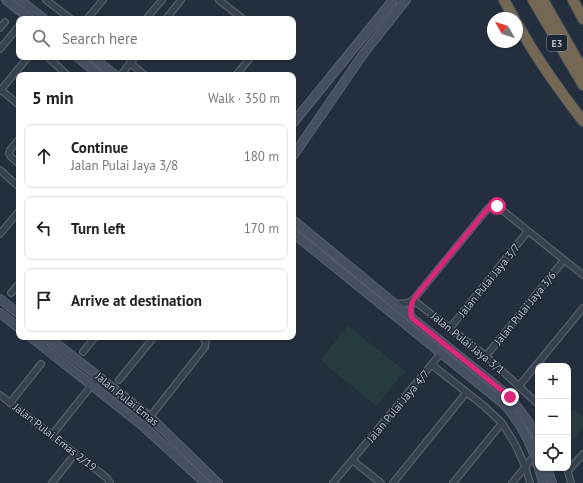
<!DOCTYPE html>
<html lang="en">
<head>
<meta charset="utf-8">
<style>
	body { margin:0; font-family:"PT Sans",sans-serif; background:#f2f2f2; color:#222 }
	.controls { position:absolute; right:12px; bottom:12px; display:grid; overflow:hidden; border-radius:8px; box-shadow:0 1px 3px #0004 }
	.controls button { width:36px; height:36px; display:grid; place-items:center; padding:0; border:0; border-bottom:1px solid #e0e0e0; background:#fff; color:#222; font:20px sans-serif }
	.compass { position:absolute; left:487px; top:12px; width:36px; height:36px; border-radius:50%; background:#fff; box-shadow:0 1px 3px #0004; rotate:309deg }
	.stop { position:absolute; width:12px; height:12px; margin:-9px; border:3px solid #db2777; border-radius:50%; background:#fff }
	.stop.end { background:#db2777; border-color:#fff; box-shadow:0 1px 4px #0008 }
	.list { margin:0; padding:0; list-style:none }
	h2 { display:flex; justify-content:space-between; align-items:center; height:52px; margin:0; padding:0 16px; font-size:17px }
	h2 small { font-size:13px; font-weight:400; color:#767676 }
	.list li { display:grid; grid-template-columns:26px 1fr auto; gap:12px; align-items:center; box-sizing:border-box; height:64px; margin:0 8px 8px; padding:0 8px; border:1px solid #e0e0e0; border-radius:8px }
	.list b { display:block; font-size:15px; white-space:nowrap }
	.list p { margin:0; font-size:13px; white-space:nowrap; color:#767676 }
	.list em { font-size:13px; font-style:normal; color:#767676 }
	.icon { flex:none; width:22px; height:22px; fill:none; stroke:currentColor; stroke-width:2; stroke-linecap:round; stroke-linejoin:round }
	.map { position:relative; flex:none; width:583px; height:483px; overflow:hidden }
	.search { position:absolute; background:#fff; box-shadow:0 1px 3px #0004; left:16px; top:16px; width:280px; height:44px; display:flex; align-items:center; gap:10px; box-sizing:border-box; padding:0 14px; border-radius:8px; color:#767676; font-size:15px }
	.panel { position:absolute; background:#fff; box-shadow:0 1px 3px #0004; left:16px; top:72px; width:280px; height:268px; border-radius:8px }
	.map>svg:first-child { display:block }
	.green { fill:#263c3f }
	.lines { fill:none; stroke-linecap:round; stroke-linejoin:round }
	.street-casing { stroke:#565f6c; stroke-width:8 }
	.secondary-casing { stroke:#565f6c; stroke-width:10 }
	.highway-casing { stroke:#434c59; stroke-width:12 }
	.street { stroke:#38414e; stroke-width:5.5 }
	.secondary { stroke:#465061; stroke-width:8 }
	.highway { stroke:#746855; stroke-width:10 }
	.route { stroke:#db2777; stroke-width:5 }
	.labels { text-anchor:middle; dominant-baseline:central; stroke-width:3; stroke-linejoin:round; paint-order:stroke }
	.shield { fill:#1d2633; stroke:#878f9c; stroke-width:1 }
	.shield-label { font-size:10px; font-weight:bold; fill:#b4bcc9 }
	.street-label { font-size:11px; fill:#b4bcc9; stroke:#1d2633 }
</style>
</head>
<body>
<div class="map">
<svg width="583" height="483" viewBox="0 0 583 483">
	<rect width="100%" height="100%" fill="#242f3e"/>
	<g class="green">
		<path d="M348,326L405,371L376,406L320,360Z"/>
		<path d="M574,409L583,416V427L572,441L568,437V416Z"/>
	</g>
	<g class="lines">
		<defs>
			<g id="street">
				<path d="M46,0L71,19"/>
				<path d="M219,0L243,19"/>
				<path d="M87,19L103,0"/>
				<path d="M146,19L162,0"/>
				<path d="M166,19L181,0"/>
				<path d="M0,28L5,22"/>
				<path d="M0,49L19,26"/>
				<path d="M48,57L67,75"/>
				<path d="M130,63L145,75"/>
				<path d="M121,75L135,57"/>
				<path d="M236,75L251,57"/>
				<path d="M0,89L19,105"/>
				<path d="M0,91L28,57"/>
				<path d="M19,139L10,150L9,153L11,157L19,164"/>
				<path d="M0,170L19,187"/>
				<path d="M0,234L19,211"/>
				<path d="M11,293L19,284"/>
				<path d="M413,300L486,356L538,404"/>
				<path d="M395,304L407,303L413,300"/>
				<path d="M412,318L410,310L413,300L489,207L493,205L497,206L583,275"/>
				<path d="M450,328L528,231"/>
				<path d="M83,352L95,337"/>
				<path d="M486,356L564,260"/>
				<path d="M432,365L484,406L502,423L515,444L525,466L530,483"/>
				<path d="M119,380L154,337"/>
				<path d="M519,386L583,308"/>
				<path d="M0,395L107,478L110,483"/>
				<path d="M10,403L41,364"/>
				<path d="M150,417L205,347L206,342L202,337"/>
				<path d="M52,435L99,376"/>
				<path d="M352,460L381,483"/>
				<path d="M567,468L571,483"/>
				<path d="M568,471L583,454"/>
				<path d="M52,483L75,454"/>
				<path d="M333,483L441,353"/>
				<path d="M393,483L466,393"/>
				<path d="M453,483L502,423"/>
				<path d="M512,483L535,455L538,453"/>
			</g>
			<g id="secondary">
				<path d="M6,0L30,19"/>
				<path d="M20,0L44,19"/>
				<path d="M77,57L99,75"/>
				<path d="M92,57L115,75"/>
				<path d="M293,123L393,0"/>
				<path d="M293,156L364,53L406,0"/>
				<path d="M293,220L412,318L510,397L535,431L538,441"/>
				<path d="M293,233L504,404C520,422 531,442 538,466"/>
				<path d="M0,299L19,314"/>
				<path d="M0,313L19,328"/>
				<path d="M31,337L143,426L205,483"/>
				<path d="M48,337L150,417L218,483"/>
				<path d="M539,468L543,483"/>
				<path d="M547,468L552,483"/>
			</g>
			<g id="highway">
				<path d="M504,0L514,18"/>
				<path d="M533,0L583,85"/>
				<path d="M543,0L583,70"/>
				<path d="M573,0L583,19"/>
				<path d="M517,23C536,58 559,90 583,121"/>
			</g>
		</defs>
		<use href="#street" class="street-casing"/>
		<use href="#secondary" class="secondary-casing"/>
		<use href="#highway" class="highway-casing"/>
		<use href="#street" class="street"/>
		<use href="#secondary" class="secondary"/>
		<use href="#highway" class="highway"/>
	</g>
	<g class="lines">
		<path class="route" d="M497,206L494,205L489,207L416,296C411,303 409,310 412,318L510,397"/>
	</g>
	<g class="labels">
		<rect class="shield" x="547" y="35" width="20" height="16" rx="3"/>
		<g class="shield-label">
			<text x="557" y="43">E3</text>
		</g>
		<g class="street-label">
			<text transform="translate(489 280) rotate(-51)">Jalan Pulai Jaya 3/7</text>
			<text transform="translate(525 308) rotate(-51)">Jalan Pulai Jaya 3/6</text>
			<text transform="translate(468 343) rotate(39)">Jalan Pulai Jaya 3/1</text>
			<text transform="translate(127 399) rotate(39)">Jalan Pulai Emas</text>
			<text transform="translate(398 406) rotate(-50)">Jalan Pulai Jaya 4/7</text>
			<text transform="translate(55 437) rotate(38)">Jalan Pulai Emas 2/19</text>
		</g>
	</g>
</svg>
<div class="controls">
<button>+</button>
<button>−</button>
<button><svg class="icon" aria-label="locate" viewBox="0 0 24 24"><circle cx="12" cy="12" r="6"/><path d="M12 2v4M12 18v4M2 12h4M18 12h4"/></svg></button>
</div>
<svg class="compass" viewBox="-18 -18 36 36"><path d="M0-13l5 13h-10z" fill="#e53935"/><path d="M0 13l5-13h-10z" fill="#767676"/></svg>
<div class="stop" style="left:497px;top:206px"></div>
<div class="stop end" style="left:510px;top:397px"></div>
<div class="search"><svg class="icon" aria-label="search" viewBox="0 0 24 24"><circle cx="10" cy="10" r="6"/><path d="M15 15l6 6"/></svg>Search here</div>
<section class="panel">
<h2>5 min<small>Walk · 350 m</small></h2>
<ul class="list">
<li><svg class="icon" aria-label="ahead" viewBox="0 0 24 24"><path d="M12 20V5M6 11l6-6 6 6"/></svg><div><b>Continue</b><p>Jalan Pulai Jaya 3/8</p></div><em>180 m</em></li>
<li><svg class="icon" aria-label="left" viewBox="0 0 24 24"><path d="M17 20v-9H6M10 6l-5 5 5 5"/></svg><div><b>Turn left</b></div><em>170 m</em></li>
<li><svg class="icon" aria-label="arrive" viewBox="0 0 24 24"><path d="M6 21V4h12l-3 4 3 4H6"/></svg><div><b>Arrive at destination</b></div></li>
</ul>
</section>
</div>
</body>
</html>
